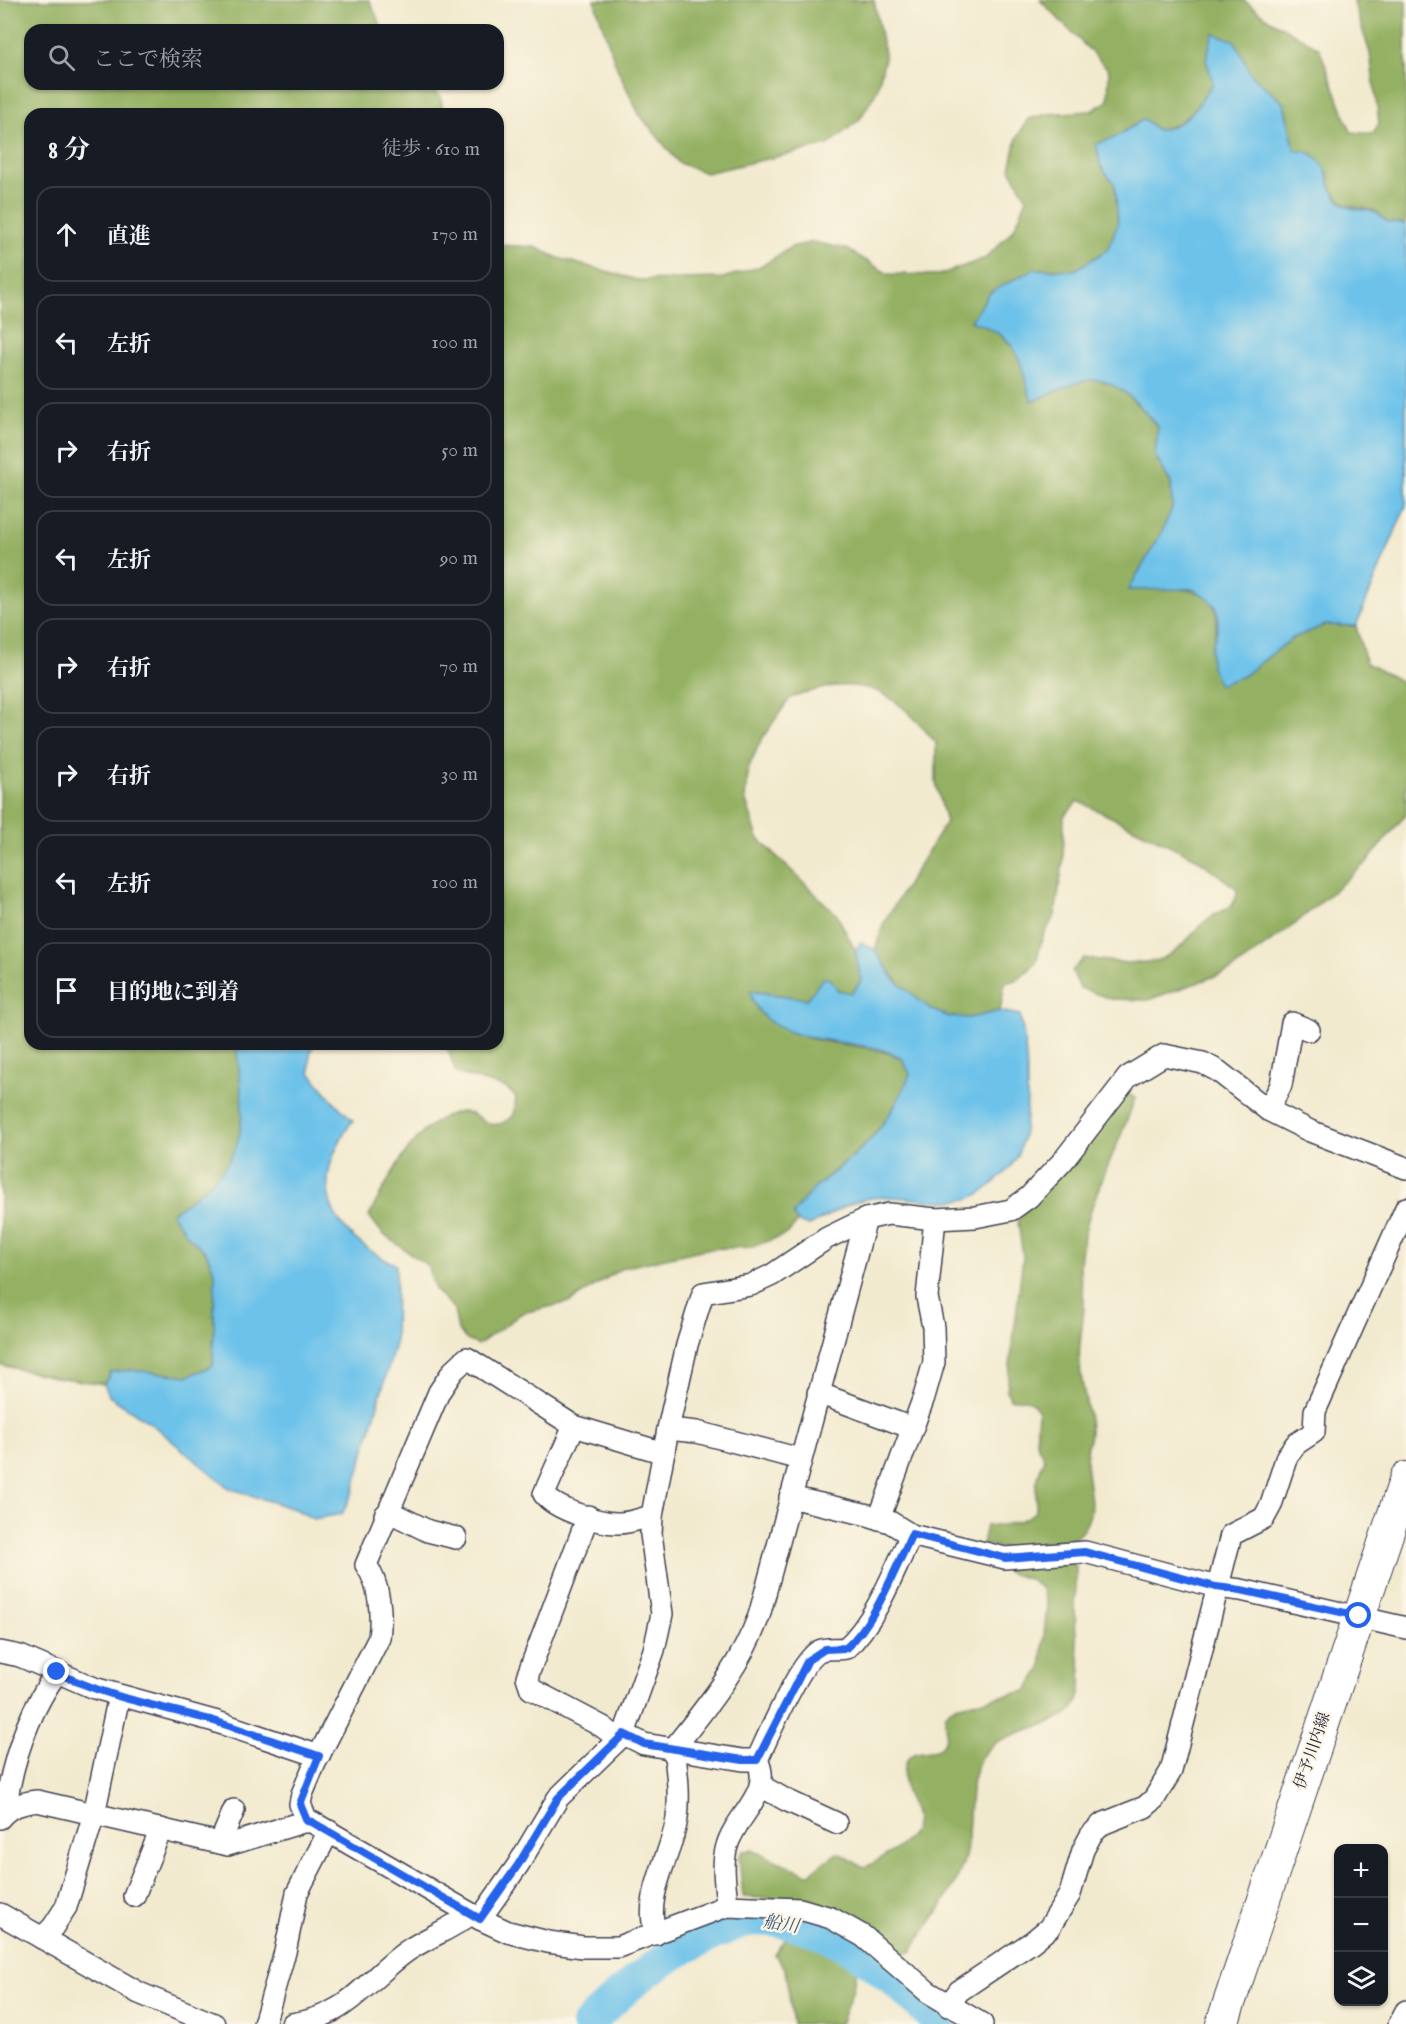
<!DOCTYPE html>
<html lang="ja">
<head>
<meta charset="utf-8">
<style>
	body { margin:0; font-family:"IM FELL English","Noto Serif JP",serif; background:#242831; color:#f1f3f6 }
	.controls { position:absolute; right:18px; bottom:18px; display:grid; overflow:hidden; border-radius:12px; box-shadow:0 2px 4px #0004 }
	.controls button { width:54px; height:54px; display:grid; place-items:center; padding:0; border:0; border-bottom:2px solid #363941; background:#171b24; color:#f1f3f6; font:30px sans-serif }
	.stop { position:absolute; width:18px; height:18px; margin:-14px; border:4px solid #2563eb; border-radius:50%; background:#fff }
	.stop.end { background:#2563eb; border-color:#fff; box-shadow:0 2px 6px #0008 }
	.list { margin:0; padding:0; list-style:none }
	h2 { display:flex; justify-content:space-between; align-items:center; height:78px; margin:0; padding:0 24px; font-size:26px }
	h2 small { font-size:20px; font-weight:400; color:#9ea1a6 }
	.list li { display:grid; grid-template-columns:39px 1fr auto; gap:18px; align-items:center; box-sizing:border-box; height:96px; margin:0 12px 12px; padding:0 12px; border:2px solid #363941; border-radius:18px }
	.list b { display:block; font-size:22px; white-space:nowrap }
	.list em { font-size:20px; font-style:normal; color:#9ea1a6 }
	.icon { flex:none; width:33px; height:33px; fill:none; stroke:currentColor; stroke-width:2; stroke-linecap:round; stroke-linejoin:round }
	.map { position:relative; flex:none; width:1406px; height:2024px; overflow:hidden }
	.search { position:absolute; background:#171b24; box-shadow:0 2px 4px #0004; left:24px; top:24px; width:480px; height:66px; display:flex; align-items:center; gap:15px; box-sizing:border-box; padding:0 21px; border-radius:18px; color:#9ea1a6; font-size:22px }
	.panel { position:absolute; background:#171b24; box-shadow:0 2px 4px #0004; left:24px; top:108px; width:480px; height:942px; border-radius:18px }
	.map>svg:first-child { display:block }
	.forest { fill:#94b164; stroke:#5b6a50; stroke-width:1.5 }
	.water { fill:#6dc2ea; stroke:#487292; stroke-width:1.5 }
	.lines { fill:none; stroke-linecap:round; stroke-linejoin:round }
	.river { stroke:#6dc2ea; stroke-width:33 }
	.minor-casing { stroke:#414051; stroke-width:24 }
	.primary-casing { stroke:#414051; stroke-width:34 }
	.minor { stroke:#fff; stroke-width:21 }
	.primary { stroke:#fff; stroke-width:32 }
	.route { stroke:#2563eb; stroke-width:8 }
	.labels { text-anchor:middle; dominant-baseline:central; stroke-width:4.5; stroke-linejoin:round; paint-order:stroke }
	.street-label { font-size:16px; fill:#22223b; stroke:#fcf5e5 }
	.water-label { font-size:18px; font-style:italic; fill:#3c5a78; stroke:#fcf5e5 }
</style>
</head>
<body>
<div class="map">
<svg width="1406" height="2024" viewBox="0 0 1406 2024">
	<rect width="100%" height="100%" fill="#fcf5e5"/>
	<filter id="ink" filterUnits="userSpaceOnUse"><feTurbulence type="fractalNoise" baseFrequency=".0167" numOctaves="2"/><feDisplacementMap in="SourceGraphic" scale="12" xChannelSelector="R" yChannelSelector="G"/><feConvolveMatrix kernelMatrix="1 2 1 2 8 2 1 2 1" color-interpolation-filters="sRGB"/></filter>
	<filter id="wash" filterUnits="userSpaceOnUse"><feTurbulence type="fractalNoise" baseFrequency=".008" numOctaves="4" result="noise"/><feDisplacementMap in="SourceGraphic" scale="24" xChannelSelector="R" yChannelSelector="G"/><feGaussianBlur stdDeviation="1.35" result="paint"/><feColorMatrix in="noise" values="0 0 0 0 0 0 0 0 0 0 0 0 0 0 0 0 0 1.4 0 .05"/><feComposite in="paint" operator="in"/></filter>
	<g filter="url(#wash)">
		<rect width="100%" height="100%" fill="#f2eacf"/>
		<g class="forest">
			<path d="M0,0H369L383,30H30V84H429C439,92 444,100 442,114H30V1044H236C243,1084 249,1129 228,1166C217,1186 190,1200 172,1213L189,1237L206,1252L215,1273L213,1366L188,1376L131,1370L111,1372L104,1384L54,1377L0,1365Z"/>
			<path d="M594,0H874L885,58L877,90L860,119L828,145L706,173L679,163L639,114L617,68Z"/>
			<path d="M1040,0H1243L1270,20L1319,48L1351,132L1373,134L1379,123L1370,53L1353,0H1406V224L1387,222L1376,211L1346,205L1330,189L1328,172L1295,150L1284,104L1251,74L1235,41L1206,59L1213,82C1198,106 1186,126 1157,130L1144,119L1114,138L1096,144L1101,167L1115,185L1118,224L1107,250L1075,270L1034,269L989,293L971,321L994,329L1018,352L1032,401C1048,395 1075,381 1090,380C1119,378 1141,408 1158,427L1155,456L1171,483L1172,508L1161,534L1129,590C1177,589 1236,577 1211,649L1243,676L1293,638L1325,625L1356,626L1366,663L1406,684V814L1368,861L1295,924L1230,971L1148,1000L1111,999L1080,988L1072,971L1084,958C1107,961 1135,966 1158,960C1178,954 1193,932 1208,919C1221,909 1237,911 1237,889L1196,858L1078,801L1064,816L1063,862L1055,915L1042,938L1036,963L1019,979L1005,983L1000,1011C990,1013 979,1017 968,1018C925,1020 896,982 875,950L884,922L946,822L936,783V743C908,710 884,681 836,686C821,687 805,694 790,698L761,740L749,767L745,798L758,838L837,915L855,950L861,981L852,993L838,990L830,980L807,999L751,991C756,1000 760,1013 768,1019C801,1047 862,1041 902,1058L910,1074C898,1105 881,1131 856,1153C833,1173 809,1188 794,1215L798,1222L787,1234L752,1247L705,1249L622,1268L570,1302L522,1313L478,1345L467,1340L458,1331L454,1309L435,1290L428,1266L383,1234L369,1216C386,1183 418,1117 460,1112C483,1110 487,1139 514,1115L516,1097L506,1088L456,1073L446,1044H498V245L535,247L558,258L637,280L723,278L762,266L791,247L813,242L847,249L888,274L939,275L986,258L1014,229L1027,199L1010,169L1017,138L1028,119L1048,114L1091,111L1108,101L1109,70Z"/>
			<path d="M1127,1093L1135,1098C1117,1153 1082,1208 1080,1267C1079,1279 1084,1291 1084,1303C1084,1325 1077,1345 1080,1367C1082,1388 1089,1409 1090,1430C1090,1441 1086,1451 1086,1462C1088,1496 1103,1520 1067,1544L1007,1549L982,1544L986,1525C1002,1527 1024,1522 1036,1511V1482L1044,1458L1036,1443L1038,1411L1033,1403L1025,1399H1010L1007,1391L1023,1257L1017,1215Z"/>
			<path d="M1073,1562L1076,1566C1076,1589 1074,1612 1076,1635C1078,1656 1085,1677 1079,1698C1070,1731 999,1725 981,1758C965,1786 972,1826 965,1857C956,1891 929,1923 911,1952H897L802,1900L743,1897L739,1857L743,1851L752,1850L808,1874L837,1853C850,1856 854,1865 866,1867C884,1856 922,1840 915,1813C913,1806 908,1799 906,1792C904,1782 902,1774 905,1765C912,1742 936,1761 945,1741C948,1733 943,1723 946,1714L955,1706L1026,1691L1041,1669L1047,1604L1042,1589L1029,1579L1006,1572L1004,1568Z"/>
			<path d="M795,1937C818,1942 836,1954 856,1968L853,1989L840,2024H793L785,1968L775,1955L786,1938Z"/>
		</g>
		<g class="water">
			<path d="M1213,33L1235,41L1251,74L1284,104L1295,150C1300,151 1309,152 1313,155C1332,167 1325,193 1345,205C1362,215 1369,203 1387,222L1406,224V505L1356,626L1325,625L1293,638L1243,676L1219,685L1211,667V649L1218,628V610L1208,598L1193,589L1128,590L1161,534L1172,508L1171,483L1155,456L1158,427C1141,408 1119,378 1090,380C1075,381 1048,395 1032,401C1016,355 1023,339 971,321L989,293L1034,269L1075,270L1107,250L1118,224L1115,185L1101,167L1096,144L1114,138L1144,119L1157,130C1186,127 1198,106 1213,83L1206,59Z"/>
			<path d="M861,942L875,950L894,979L932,1010L950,1017L969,1018L1000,1011L1020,1015C1028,1052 1033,1126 1015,1160C1009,1171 999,1178 990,1186C982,1193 972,1199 962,1200C929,1205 898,1192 866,1199C844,1203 829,1217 808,1226L798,1222L793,1215C809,1188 833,1174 856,1154C881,1131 898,1105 910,1074L902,1058C895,1055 887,1051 880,1049C839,1038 761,1045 750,991L807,999L823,978L830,979L838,990L852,993L861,981L855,950Z"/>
			<path d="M236,1044H314L310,1054V1073L336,1104L353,1120C306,1185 327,1232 396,1265L395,1344L353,1492L342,1514L313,1519L297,1510L229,1488L149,1422L109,1396L104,1384L111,1372L131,1370L188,1376L213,1366L215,1273L206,1252L189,1237L171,1213C251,1160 247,1133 236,1044Z"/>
		</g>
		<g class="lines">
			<path class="river" d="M588,2024C629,1984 660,1957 713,1934C725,1929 739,1921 752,1920C826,1916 893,1974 939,2024"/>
		</g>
	</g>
	<g filter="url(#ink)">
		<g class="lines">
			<defs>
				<g id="minor">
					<path d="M1268,1110L1281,1085L1292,1023L1309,1030"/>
					<path d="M818,1393L912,1428"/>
					<path d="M574,1426L544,1494C554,1509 601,1524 619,1523C630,1523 642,1518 652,1516"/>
					<path d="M668,1429L697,1432L800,1459"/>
					<path d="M790,1497L868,1515L890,1522L911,1535L1005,1558L1085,1552L1217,1587L1241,1590L1406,1628"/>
					<path d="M385,1515L398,1516L428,1531L456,1538"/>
					<path d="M588,1516L527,1677L531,1689L603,1727L618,1739"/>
					<path d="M879,1519L924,1397L934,1362L933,1327L927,1297L935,1219"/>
					<path d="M0,1652L20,1656L94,1688L214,1721L319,1756"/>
					<path d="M624,1734L644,1744L743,1760H757"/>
					<path d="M761,1786L786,1800L836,1823"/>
					<path d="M5,1811C12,1761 28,1713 57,1672"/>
					<path d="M0,1818C9,1806 23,1803 37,1801L228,1845L303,1822H312L480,1919L508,1932L548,1942L583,1947H618L727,1906L800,1909L831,1918L863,1936L928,1992L982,2024"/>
					<path d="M307,1821L300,1804L302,1794L315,1763L379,1638C382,1615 380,1584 366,1565L439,1392L453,1371L467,1358L574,1426L664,1453"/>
					<path d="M220,1843L234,1810"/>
					<path d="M134,1896L161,1829"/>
					<path d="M727,1906C726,1888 721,1865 727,1846C735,1816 774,1792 757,1760C768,1737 800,1661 819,1651C827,1647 837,1650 846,1648C875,1623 895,1569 911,1535"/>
					<path d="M0,1914L139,1993L214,2024"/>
					<path d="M480,1919L518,1865L558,1798L624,1734L654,1650L662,1614L651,1534L652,1516L668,1429L687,1345L703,1293L751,1285L772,1275L827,1238L866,1219L889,1214L935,1219L975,1217L1011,1210L1029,1197L1063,1161L1128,1077L1164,1055L1203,1063L1218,1071L1268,1110L1310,1131L1406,1168"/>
					<path d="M656,1934C642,1897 672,1855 677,1818C680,1795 677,1771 674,1748C707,1706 740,1667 759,1616L866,1219"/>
					<path d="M42,1938L53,1927L66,1907L94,1814L119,1696"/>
					<path d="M948,2006L959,1991L1032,1942L1049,1928L1070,1894L1083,1850L1091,1835L1102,1824L1145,1807L1154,1799L1171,1771L1231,1535L1264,1518L1271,1505L1287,1456L1296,1444L1314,1432L1315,1411L1406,1208"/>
					<path d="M264,2024L285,1952L297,1893L329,1831"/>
					<path d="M292,2024C349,2016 365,1981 407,1951C428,1937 451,1929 471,1914"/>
					<path d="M1399,2024L1406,2011"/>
				</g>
				<path id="primary" d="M1222,2024L1406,1478"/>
			</defs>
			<use href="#minor" class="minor-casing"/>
			<use href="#primary" class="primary-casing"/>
			<use href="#minor" class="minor"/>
			<use href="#primary" class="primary"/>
		</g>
	</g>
	<g class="lines" filter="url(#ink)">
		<path class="route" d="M57,1672C106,1698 161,1706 214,1721C249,1732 284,1745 319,1756L300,1804L307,1821L312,1822L480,1919L518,1865L558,1798L624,1734L644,1744L743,1760H757L808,1660L825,1649L846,1648C875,1623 895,1569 912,1534L1005,1558L1085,1552L1216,1587L1241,1590L1359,1616"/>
	</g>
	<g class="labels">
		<g class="street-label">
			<text transform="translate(1313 1751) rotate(-71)">伊予川内線</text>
		</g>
		<g class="water-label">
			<text transform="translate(781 1925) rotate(9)">船川</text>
		</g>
	</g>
</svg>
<div class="controls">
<button>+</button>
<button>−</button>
<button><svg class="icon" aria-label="layers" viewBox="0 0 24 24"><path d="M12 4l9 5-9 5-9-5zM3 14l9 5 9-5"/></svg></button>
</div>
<div class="stop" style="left:1359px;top:1616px"></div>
<div class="stop end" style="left:57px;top:1672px"></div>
<div class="search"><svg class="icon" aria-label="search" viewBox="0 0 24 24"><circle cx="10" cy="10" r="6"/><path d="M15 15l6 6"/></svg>ここで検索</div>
<section class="panel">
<h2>8 分<small>徒歩 · 610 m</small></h2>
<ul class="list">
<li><svg class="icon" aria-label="ahead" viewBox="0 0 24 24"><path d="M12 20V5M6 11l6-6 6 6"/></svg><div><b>直進</b></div><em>170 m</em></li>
<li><svg class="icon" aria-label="left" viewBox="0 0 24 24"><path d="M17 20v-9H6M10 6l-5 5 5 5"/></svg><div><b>左折</b></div><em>100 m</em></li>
<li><svg class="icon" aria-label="right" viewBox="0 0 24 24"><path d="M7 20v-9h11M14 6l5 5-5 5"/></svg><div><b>右折</b></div><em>50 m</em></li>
<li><svg class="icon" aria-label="left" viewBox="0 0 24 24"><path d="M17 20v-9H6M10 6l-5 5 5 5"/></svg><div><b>左折</b></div><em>90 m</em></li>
<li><svg class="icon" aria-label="right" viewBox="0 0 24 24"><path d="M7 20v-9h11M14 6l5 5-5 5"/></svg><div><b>右折</b></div><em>70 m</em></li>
<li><svg class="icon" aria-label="right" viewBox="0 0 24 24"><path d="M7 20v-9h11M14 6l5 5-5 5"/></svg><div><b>右折</b></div><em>30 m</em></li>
<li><svg class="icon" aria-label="left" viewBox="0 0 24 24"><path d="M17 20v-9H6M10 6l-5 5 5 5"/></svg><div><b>左折</b></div><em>100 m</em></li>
<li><svg class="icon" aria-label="arrive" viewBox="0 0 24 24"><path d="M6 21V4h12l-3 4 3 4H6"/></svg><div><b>目的地に到着</b></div></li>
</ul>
</section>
</div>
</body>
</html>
